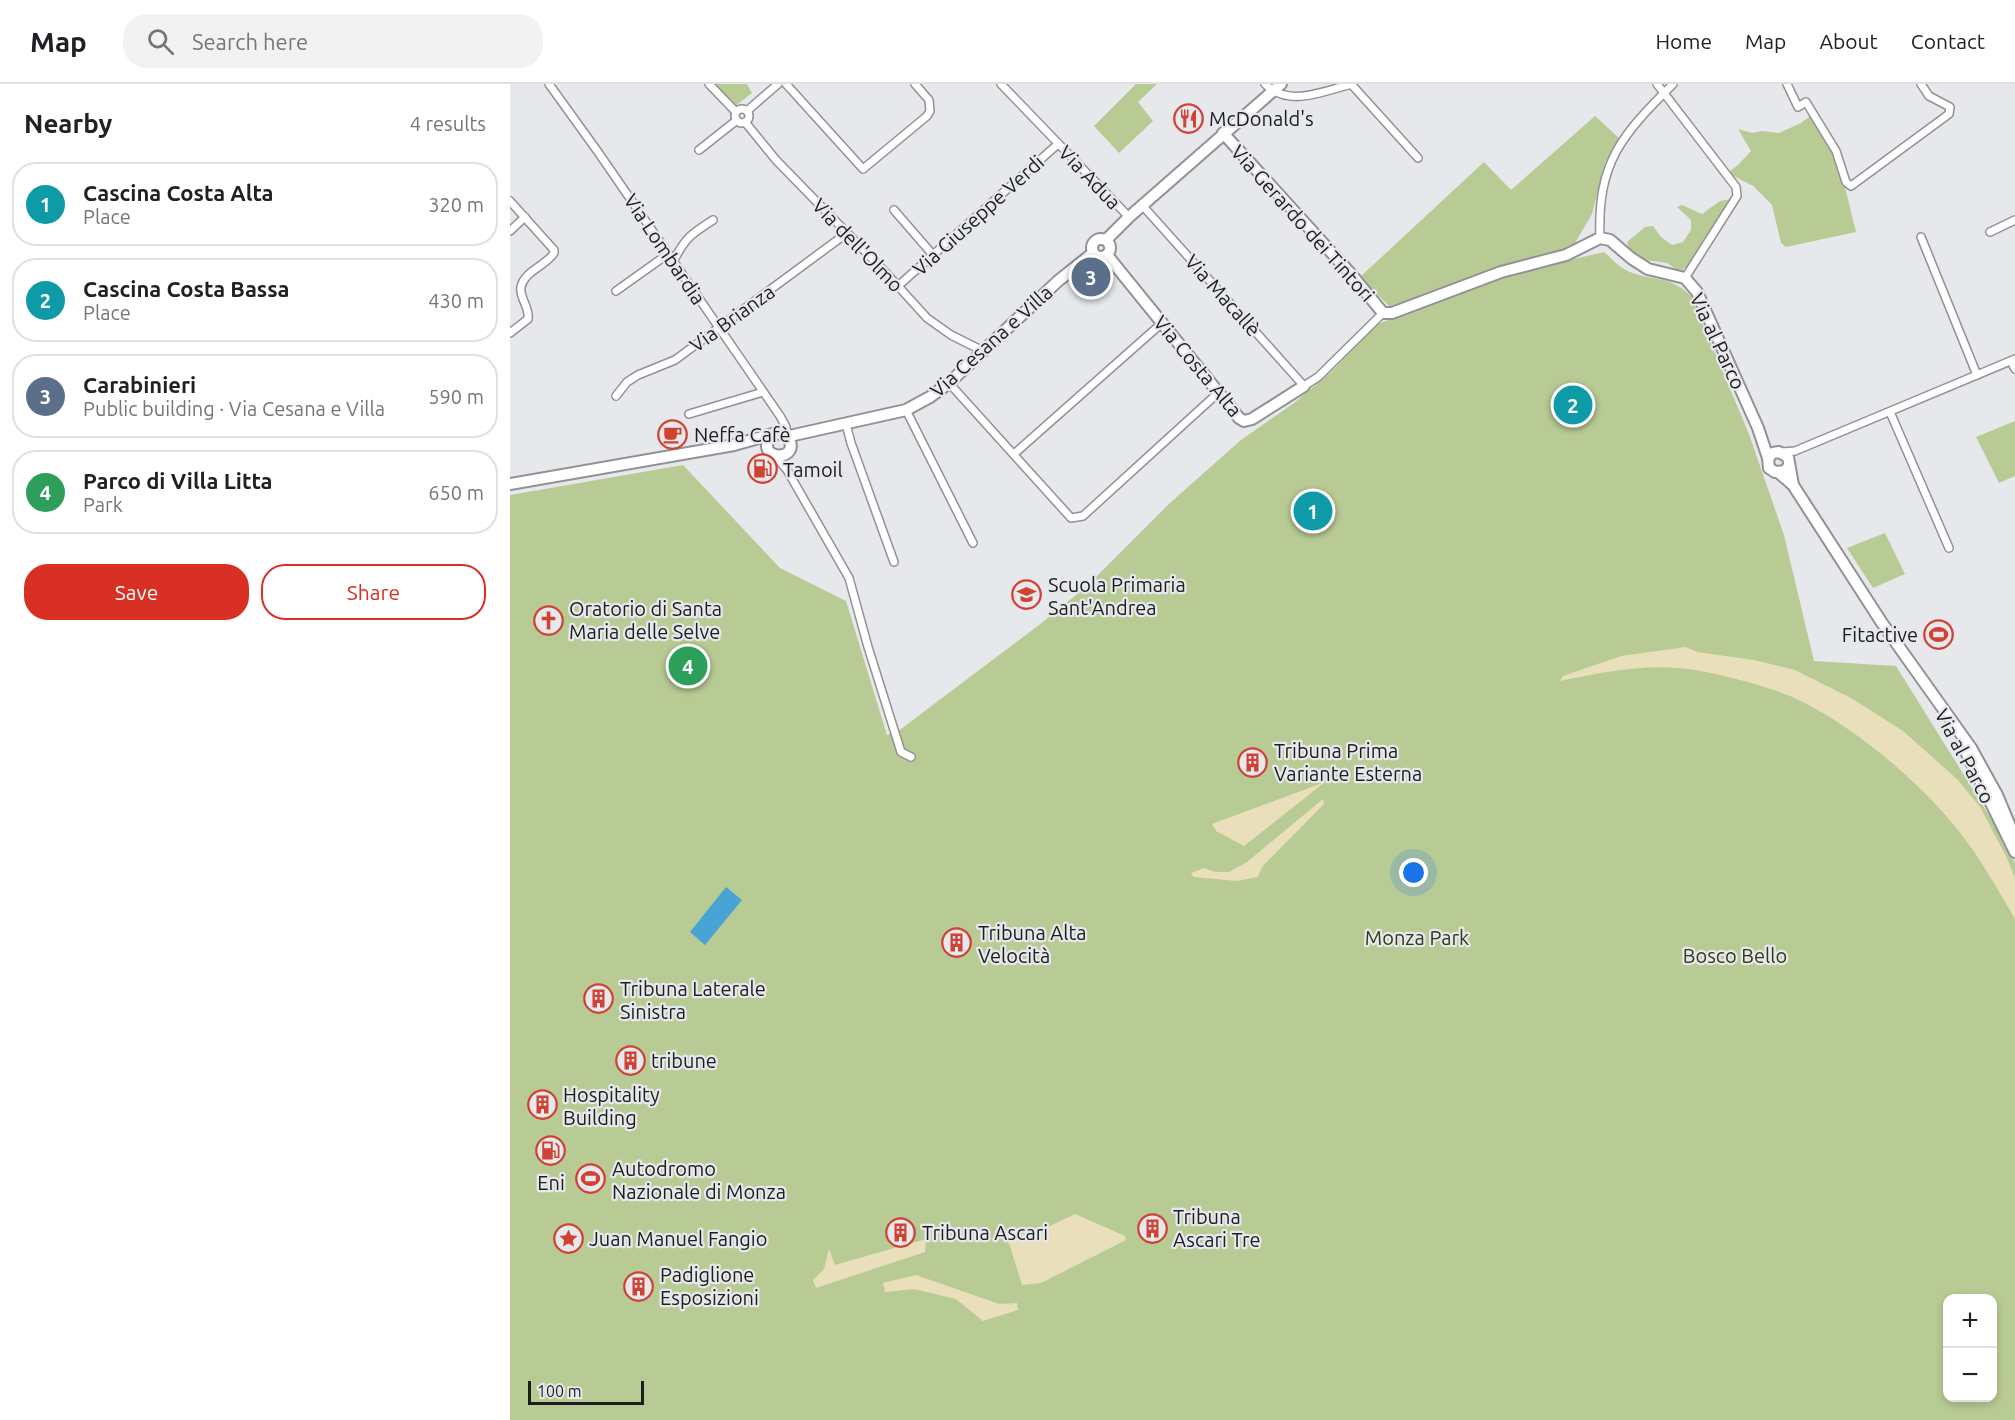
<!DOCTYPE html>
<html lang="en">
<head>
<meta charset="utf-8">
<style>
	body { margin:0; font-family:Ubuntu,sans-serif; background:#f2f2f2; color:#202124 }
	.controls { position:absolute; right:18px; bottom:18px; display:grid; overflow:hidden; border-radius:12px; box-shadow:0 3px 9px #0003 }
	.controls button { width:54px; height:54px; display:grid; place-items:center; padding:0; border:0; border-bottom:2px solid #e0e0e0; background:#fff; color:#202124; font:30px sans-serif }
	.scale { position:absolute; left:18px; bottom:15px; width:116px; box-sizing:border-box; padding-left:6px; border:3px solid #1c1d1e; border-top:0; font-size:16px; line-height:21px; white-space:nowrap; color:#1c1d1e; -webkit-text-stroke:4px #e7e8ec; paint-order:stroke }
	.you { position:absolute; left:904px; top:789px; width:21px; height:21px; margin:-15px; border:4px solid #fff; border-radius:50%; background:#1a73e8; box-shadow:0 0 0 9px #1a73e833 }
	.badge { display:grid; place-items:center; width:39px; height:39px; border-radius:50%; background:#d93025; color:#fff; font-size:20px; font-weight:700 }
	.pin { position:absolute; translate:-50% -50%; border:3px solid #fff; box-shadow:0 2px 6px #0006 }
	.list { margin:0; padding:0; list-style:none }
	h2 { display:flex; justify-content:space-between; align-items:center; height:78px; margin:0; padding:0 24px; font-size:26px }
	h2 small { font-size:20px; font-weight:400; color:#757577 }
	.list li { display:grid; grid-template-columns:39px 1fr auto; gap:18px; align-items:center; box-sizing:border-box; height:84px; margin:0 12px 12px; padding:0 12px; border:2px solid #e0e0e0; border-radius:24px }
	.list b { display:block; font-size:22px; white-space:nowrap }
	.list p { margin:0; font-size:20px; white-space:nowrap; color:#757577 }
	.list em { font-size:20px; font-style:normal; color:#757577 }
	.actions { display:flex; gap:12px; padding:18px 24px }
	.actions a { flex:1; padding:14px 0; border:2px solid #d93025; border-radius:24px; text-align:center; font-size:21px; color:#d93025 }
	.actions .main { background:#d93025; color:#fff }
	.icon { flex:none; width:33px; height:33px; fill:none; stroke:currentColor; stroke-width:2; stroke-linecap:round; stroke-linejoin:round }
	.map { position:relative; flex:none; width:1505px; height:1336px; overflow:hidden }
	header { display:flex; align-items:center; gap:36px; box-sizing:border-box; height:84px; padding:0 30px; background:#fff; border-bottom:2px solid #e0e0e0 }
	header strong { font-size:28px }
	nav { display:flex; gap:33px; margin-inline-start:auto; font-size:21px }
	.search { width:420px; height:54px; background:#f2f2f2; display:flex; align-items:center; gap:15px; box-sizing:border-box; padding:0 21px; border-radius:24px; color:#757577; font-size:22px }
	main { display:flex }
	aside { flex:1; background:#fff }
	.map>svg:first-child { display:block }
	.green { fill:#b9cb94; fill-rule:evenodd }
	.sand { fill:#e9dfba }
	.water { fill:#48a4d4 }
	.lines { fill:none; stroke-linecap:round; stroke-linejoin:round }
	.street-casing { stroke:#919295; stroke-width:10 }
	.secondary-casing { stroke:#919295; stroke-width:14 }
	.street { stroke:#fff; stroke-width:7 }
	.secondary { stroke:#fff; stroke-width:10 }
	.labels { text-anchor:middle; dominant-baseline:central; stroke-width:4.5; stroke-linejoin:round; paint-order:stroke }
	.poi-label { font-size:20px; fill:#1c1d1e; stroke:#e7e8ec; text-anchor:start }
	.street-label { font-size:20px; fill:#1c1d1e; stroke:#e7e8ec }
	.park-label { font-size:20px; fill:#2f3a17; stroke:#e7e8ec }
</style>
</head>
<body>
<header>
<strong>Map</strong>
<div class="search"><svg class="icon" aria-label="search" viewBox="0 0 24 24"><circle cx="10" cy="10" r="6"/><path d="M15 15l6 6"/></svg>Search here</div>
<nav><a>Home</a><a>Map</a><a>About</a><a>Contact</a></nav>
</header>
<main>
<aside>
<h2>Nearby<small>4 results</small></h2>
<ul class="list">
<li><span class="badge" style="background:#0f9aa8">1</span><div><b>Cascina Costa Alta</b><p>Place</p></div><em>320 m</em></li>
<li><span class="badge" style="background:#0f9aa8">2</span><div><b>Cascina Costa Bassa</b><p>Place</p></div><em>430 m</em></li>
<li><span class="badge" style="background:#5c6f8a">3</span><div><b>Carabinieri</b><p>Public building · Via Cesana e Villa</p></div><em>590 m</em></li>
<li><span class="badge" style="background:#2e9e5b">4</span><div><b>Parco di Villa Litta</b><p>Park</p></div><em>650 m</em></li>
</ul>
<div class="actions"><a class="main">Save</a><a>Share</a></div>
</aside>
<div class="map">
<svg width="1505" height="1336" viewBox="0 0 1505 1336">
	<rect width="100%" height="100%" fill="#e7e8ec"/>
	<g class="green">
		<path d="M205,0H237L242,9L224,23Z"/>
		<path d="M626,0H647L628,18L643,37L609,69L584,42Z"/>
		<path d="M1303,30L1315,42L1329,65L1333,95L1346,148L1276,163L1271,159L1262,121L1243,102L1218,89L1229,80L1241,67L1228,45L1242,49L1252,47L1269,49L1291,39Z"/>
		<path d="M1085,32L1109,54L1095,79L1082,130L1065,159L1055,166L994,182L940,204L881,224L850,193L974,78L1001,106Z"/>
		<path d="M1221,115L1178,183L1169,187L1157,179L1135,176L1119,165L1117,158L1135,143L1143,142L1151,153L1162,161L1173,158L1181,146V136L1167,123L1172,121L1192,130L1210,117Z"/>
		<path d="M1094,168C1102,175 1110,184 1120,188C1146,198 1159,191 1181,212L1239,350L1274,451L1304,577L1386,582L1492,752L1505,779V1336H0V411L173,381L270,484L336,517L377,651L387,648L529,541L577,502L661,418L731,356L784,319L821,288L868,240L988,193ZM1438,1214H1482V1314H1438Z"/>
		<path d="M1505,337V392L1489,399L1466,353Z"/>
		<path d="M1375,449L1395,490L1363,504L1337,464Z"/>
	</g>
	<g class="sand">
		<path d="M1176,563L1187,568L1244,576L1285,586L1343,615L1393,647L1447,695L1470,723L1496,772L1505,794V835C1492,813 1479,790 1465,769C1426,711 1353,648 1291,617C1263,603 1198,586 1168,584C1128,581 1089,589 1050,597L1053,592L1111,572Z"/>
		<path d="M815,698L734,762L706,747L702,740Z"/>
		<path d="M813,715L814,720L752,783L748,793L727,797L684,793L681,789L694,784L705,788H719L737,778Z"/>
		<path d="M565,1130L615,1152L616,1156L531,1199L512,1201L500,1162L494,1151L502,1147L506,1152L538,1143Z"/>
		<path d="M416,1155L415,1168L306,1204L303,1196L314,1185L319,1165L325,1181Z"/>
		<path d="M406,1191L489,1220L507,1219L508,1226L473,1237L446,1215L404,1205L375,1208L373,1199Z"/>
	</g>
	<path class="water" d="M216,803L232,816L195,861L180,848Z"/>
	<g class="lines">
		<defs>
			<g id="street">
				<path d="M39,0L88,68L270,332L276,343L277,352"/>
				<path d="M199,0L226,28"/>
				<path d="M276,0L353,85L417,32L420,27L419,16L405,0"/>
				<path d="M491,0L619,133"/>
				<path d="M755,0C779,24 813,7 842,0"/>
				<path d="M841,0L908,74"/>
				<path d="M1147,0L1226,103L1227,112L1175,194"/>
				<path d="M1277,0L1288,23L1296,18L1326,67L1336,98L1341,102L1439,30L1440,23L1419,12L1411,0"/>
				<circle cx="232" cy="32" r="7"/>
				<path d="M237,27L268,0"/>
				<path d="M235,38L266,76L377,190L417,234L441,251L473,267"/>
				<path d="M189,66L227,36"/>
				<path d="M0,117L44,166V169C36,182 14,187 11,203C9,214 20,223 18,235L0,249"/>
				<path d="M632,121L794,302L808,293L873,229"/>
				<path d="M384,126L423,171"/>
				<path d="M0,147L15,133"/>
				<path d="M1480,148L1505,136"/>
				<path d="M1411,153L1467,291"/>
				<path d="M1090,154C1087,78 1112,51 1163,0"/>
				<path d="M163,178C175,154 181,150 203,136"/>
				<path d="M388,202L548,60"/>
				<path d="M106,207L158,170"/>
				<path d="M1501,277L1505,285"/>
				<path d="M439,299L561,434L573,432L708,309"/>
				<path d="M106,312L117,298L128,291L165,276L337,149"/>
				<path d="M396,326L463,459"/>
				<path d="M1380,328L1439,464"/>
				<path d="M179,330L253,308"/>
				<path d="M336,340L341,359L384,478"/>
				<path d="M1272,368L1285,367L1505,275"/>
				<path d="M504,370L652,239"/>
				<path d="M265,372L277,386L339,494L358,563L391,668L401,673"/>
			</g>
			<g id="secondary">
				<path d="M713,49L840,189L873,229H882L991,188L1056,171L1090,154L1100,156L1121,174L1138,185L1175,194L1187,208L1248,344L1258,374"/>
				<circle cx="591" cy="164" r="9"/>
				<path d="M596,156L619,133L771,0"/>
				<path d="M597,171L729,334L734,337L742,335L794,302"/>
				<path d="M262,351C241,377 295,379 277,352"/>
				<path d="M1278,383L1275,387L1265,388L1259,384L1258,374L1263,369L1269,368L1278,373L1283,401"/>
				<path d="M1269,389L1283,401L1372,539L1461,664L1487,711L1505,754"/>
				<path d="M0,400L224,361L266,349L277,352L284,351L396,326L420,313L439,299L548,197L583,169"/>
				<path d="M1457,670L1505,768"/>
			</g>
		</defs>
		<use href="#street" class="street-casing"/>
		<use href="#secondary" class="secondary-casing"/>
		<use href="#street" class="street"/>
		<use href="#secondary" class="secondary"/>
	</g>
	<defs>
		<symbol id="restaurant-ring" viewBox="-11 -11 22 22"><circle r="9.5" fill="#e7e8ec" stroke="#d04334" stroke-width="1.5"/><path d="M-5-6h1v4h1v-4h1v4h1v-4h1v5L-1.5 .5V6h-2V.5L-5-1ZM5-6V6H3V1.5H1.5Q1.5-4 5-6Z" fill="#d04334"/></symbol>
		<symbol id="cafe-ring" viewBox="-11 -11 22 22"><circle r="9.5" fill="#e7e8ec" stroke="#d04334" stroke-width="1.5"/><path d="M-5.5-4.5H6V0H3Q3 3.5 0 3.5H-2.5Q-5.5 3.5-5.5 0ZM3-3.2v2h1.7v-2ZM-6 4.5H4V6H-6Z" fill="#d04334"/></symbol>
		<symbol id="fuel-ring" viewBox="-11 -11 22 22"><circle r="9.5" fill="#e7e8ec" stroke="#d04334" stroke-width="1.5"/><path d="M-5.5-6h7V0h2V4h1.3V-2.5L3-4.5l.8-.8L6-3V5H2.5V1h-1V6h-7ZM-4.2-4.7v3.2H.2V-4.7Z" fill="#d04334"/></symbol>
		<symbol id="school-ring" viewBox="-11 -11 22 22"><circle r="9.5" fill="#e7e8ec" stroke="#d04334" stroke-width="1.5"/><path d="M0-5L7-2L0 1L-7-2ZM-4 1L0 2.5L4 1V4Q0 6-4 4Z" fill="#d04334"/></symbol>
		<symbol id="church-ring" viewBox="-11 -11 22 22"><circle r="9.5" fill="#e7e8ec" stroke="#d04334" stroke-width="1.5"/><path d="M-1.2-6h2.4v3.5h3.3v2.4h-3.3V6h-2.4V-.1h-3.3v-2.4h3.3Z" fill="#d04334"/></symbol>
		<symbol id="stadium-ring" viewBox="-11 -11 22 22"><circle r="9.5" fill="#e7e8ec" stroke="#d04334" stroke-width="1.5"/><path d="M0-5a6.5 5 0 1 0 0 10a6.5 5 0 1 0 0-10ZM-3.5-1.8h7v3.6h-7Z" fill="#d04334"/></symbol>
		<symbol id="building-ring" viewBox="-11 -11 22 22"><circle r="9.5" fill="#e7e8ec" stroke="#d04334" stroke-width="1.5"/><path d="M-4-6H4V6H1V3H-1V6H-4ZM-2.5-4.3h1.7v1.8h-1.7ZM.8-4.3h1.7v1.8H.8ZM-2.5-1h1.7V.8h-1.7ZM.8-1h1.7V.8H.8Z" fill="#d04334"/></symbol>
		<symbol id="sight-ring" viewBox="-11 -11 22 22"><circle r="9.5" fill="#e7e8ec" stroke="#d04334" stroke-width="1.5"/><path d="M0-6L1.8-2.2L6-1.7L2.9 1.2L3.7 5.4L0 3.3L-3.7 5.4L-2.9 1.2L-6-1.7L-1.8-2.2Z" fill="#d04334"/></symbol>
	</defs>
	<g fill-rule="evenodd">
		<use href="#restaurant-ring" x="662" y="18" width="33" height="33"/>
		<use href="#cafe-ring" x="146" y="334" width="33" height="33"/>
		<use href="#fuel-ring" x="236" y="368" width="33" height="33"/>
		<use href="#school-ring" x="500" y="494" width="33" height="33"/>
		<use href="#church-ring" x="22" y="520" width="33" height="33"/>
		<use href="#stadium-ring" x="1412" y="534" width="33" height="33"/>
		<use href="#building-ring" x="726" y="662" width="33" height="33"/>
		<use href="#building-ring" x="430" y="842" width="33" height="33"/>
		<use href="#building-ring" x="72" y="898" width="33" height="33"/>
		<use href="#building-ring" x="104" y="960" width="33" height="33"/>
		<use href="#building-ring" x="16" y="1004" width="33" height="33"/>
		<use href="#fuel-ring" x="24" y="1050" width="33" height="33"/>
		<use href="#stadium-ring" x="64" y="1078" width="33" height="33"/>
		<use href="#building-ring" x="626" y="1128" width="33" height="33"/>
		<use href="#building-ring" x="374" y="1132" width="33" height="33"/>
		<use href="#sight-ring" x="42" y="1138" width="33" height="33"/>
		<use href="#building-ring" x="112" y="1186" width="33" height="33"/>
	</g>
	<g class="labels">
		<g class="poi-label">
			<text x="699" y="34">McDonald's</text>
			<text x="184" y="350">Neffa Cafè</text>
			<text x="273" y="385">Tamoil</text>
			<text x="538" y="500">Scuola Primaria<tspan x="538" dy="23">Sant'Andrea</tspan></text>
			<text x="59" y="524">Oratorio di Santa<tspan x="59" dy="23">Maria delle Selve</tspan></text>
			<text x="1408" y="550" text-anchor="end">Fitactive</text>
			<text x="764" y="666">Tribuna Prima<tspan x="764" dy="23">Variante Esterna</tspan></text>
			<text x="468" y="848">Tribuna Alta<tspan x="468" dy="23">Velocità</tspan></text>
			<text x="110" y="904">Tribuna Laterale<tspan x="110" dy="23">Sinistra</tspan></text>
			<text x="141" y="976">tribune</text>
			<text x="53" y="1010">Hospitality<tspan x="53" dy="23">Building</tspan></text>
			<text x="102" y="1084">Autodromo<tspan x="102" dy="23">Nazionale di Monza</tspan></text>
			<text x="41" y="1098" text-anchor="middle">Eni</text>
			<text x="663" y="1132">Tribuna<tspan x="663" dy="23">Ascari Tre</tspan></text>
			<text x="412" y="1148">Tribuna Ascari</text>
			<text x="79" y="1154">Juan Manuel Fangio</text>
			<text x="150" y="1190">Padiglione<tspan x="150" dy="23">Esposizioni</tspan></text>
		</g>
		<g class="street-label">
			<text transform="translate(580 93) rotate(46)">Via Adua</text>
			<text transform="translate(468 131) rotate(-42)">Via Giuseppe Verdi</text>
			<text transform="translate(793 139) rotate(48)">Via Gerardo dei Tintori</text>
			<text transform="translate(348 161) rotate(46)">Via dell'Olmo</text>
			<text transform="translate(155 165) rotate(56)">Via Lombardia</text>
			<text transform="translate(713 211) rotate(48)">Via Macallè</text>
			<text transform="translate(222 234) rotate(-36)">Via Brianza</text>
			<text transform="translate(481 257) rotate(-42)">Via Cesana e Villa</text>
			<text transform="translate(1208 257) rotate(65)">Via al Parco</text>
			<text transform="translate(688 282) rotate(50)">Via Costa Alta</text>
			<text transform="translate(1455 672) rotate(62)">Via al Parco</text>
		</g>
		<g class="park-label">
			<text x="907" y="853">Monza Park</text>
			<text x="1225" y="871">Bosco Bello</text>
		</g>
	</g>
</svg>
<div class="controls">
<button>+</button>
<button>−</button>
</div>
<div class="scale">100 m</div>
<div class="you"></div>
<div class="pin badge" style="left:803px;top:427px;background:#0f9aa8">1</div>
<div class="pin badge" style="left:1063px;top:321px;background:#0f9aa8">2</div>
<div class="pin badge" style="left:581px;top:193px;background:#5c6f8a">3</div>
<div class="pin badge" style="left:178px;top:582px;background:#2e9e5b">4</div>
</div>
</main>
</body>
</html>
